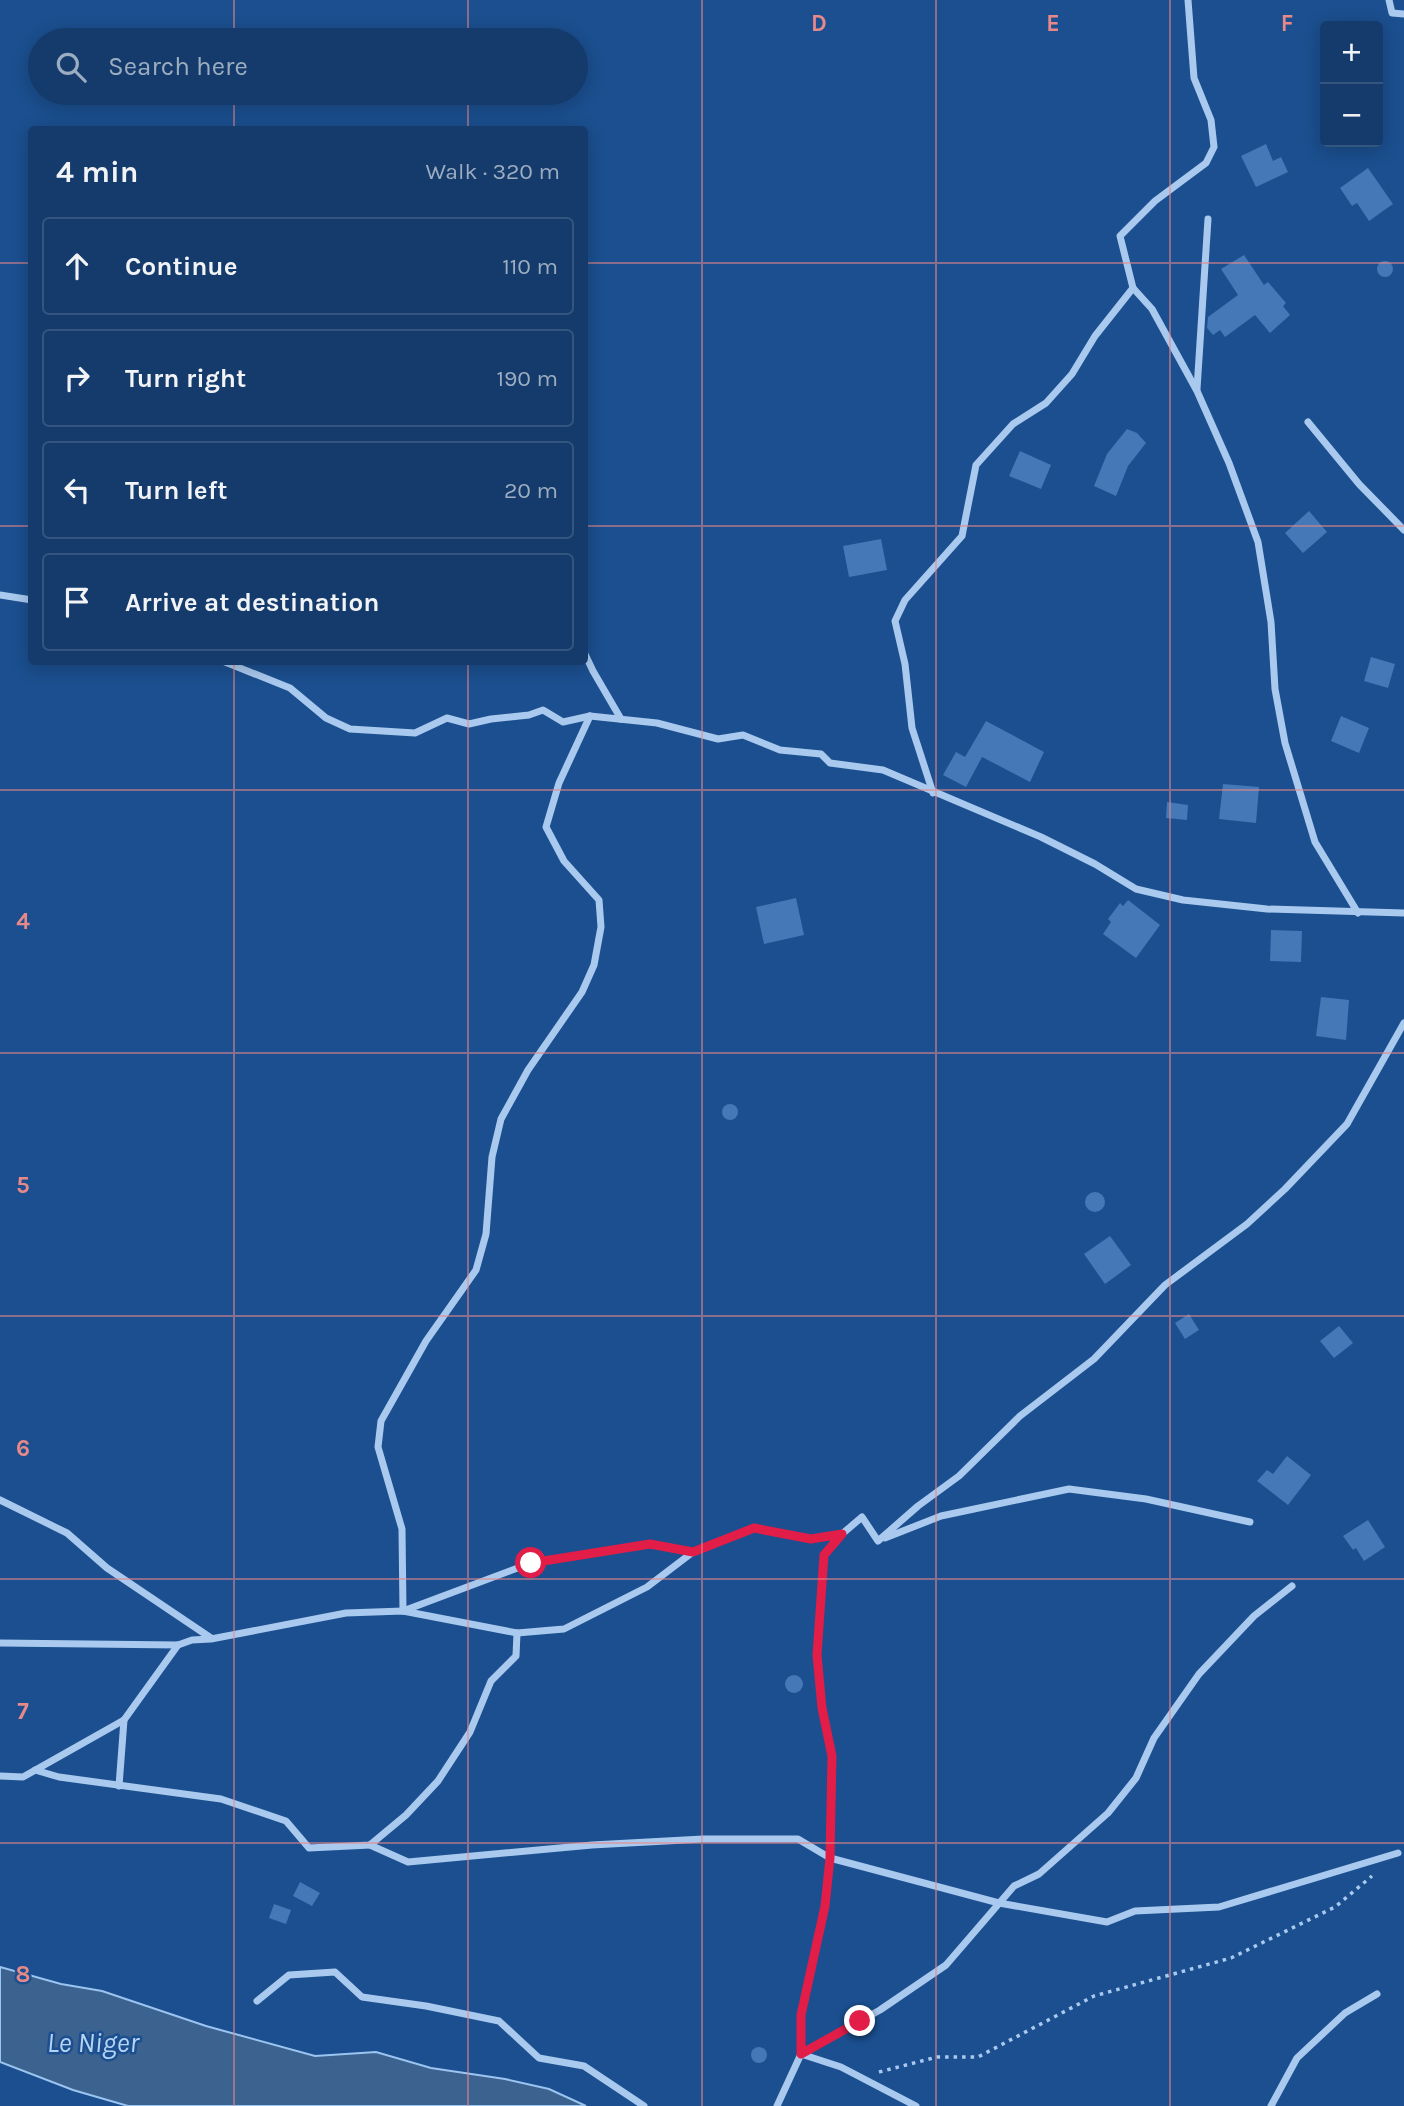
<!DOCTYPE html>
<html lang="en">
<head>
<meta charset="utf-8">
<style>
	body { margin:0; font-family:Karla,sans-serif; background:#1d4271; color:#f1f3f6 }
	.controls { position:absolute; right:21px; top:21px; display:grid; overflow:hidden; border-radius:7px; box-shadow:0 4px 18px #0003 }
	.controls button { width:63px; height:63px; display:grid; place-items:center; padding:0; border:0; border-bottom:2px solid #33557e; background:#143b6b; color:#f1f3f6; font:35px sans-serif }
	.stop { position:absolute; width:21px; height:21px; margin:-16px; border:5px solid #e11d48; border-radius:50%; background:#fff }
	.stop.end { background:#e11d48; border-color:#fff; box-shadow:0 2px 7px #0008 }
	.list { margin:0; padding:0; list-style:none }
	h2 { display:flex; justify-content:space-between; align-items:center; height:91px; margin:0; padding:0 28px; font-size:30px }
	h2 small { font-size:23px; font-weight:400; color:#9dadc1 }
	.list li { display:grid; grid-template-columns:46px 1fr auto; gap:21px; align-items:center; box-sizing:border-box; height:98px; margin:0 14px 14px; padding:0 14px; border:2px solid #33557e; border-radius:7px }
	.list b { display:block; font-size:26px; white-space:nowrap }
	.list em { font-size:23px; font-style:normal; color:#9dadc1 }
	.icon { flex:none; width:38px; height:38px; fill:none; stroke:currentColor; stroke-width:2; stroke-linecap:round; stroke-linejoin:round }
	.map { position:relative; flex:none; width:1404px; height:2106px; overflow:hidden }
	.search { position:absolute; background:#143b6b; box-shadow:0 4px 18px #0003; left:28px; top:28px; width:560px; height:77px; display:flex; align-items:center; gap:18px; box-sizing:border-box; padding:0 24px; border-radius:38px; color:#9dadc1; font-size:26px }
	.panel { position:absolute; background:#143b6b; box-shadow:0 4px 18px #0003; left:28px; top:126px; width:560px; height:539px; border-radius:7px }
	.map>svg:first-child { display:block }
	.water { fill:#3c6290; stroke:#9cc4f0; stroke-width:2 }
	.building { fill:#4478b7 }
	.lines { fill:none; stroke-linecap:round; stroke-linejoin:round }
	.path { stroke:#a9c9ee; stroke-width:3.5; stroke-dasharray:3.5 5; stroke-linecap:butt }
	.street { stroke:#a9c9ee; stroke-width:7 }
	.route { stroke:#e11d48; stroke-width:9 }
	.grid { fill:none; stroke:#e88989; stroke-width:2; stroke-opacity:0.55 }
	.labels { text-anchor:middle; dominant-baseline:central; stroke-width:5; stroke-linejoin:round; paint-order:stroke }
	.water-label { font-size:28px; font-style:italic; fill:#b5d3f5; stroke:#1b4f8f }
	.grid-label { font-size:23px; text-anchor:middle; font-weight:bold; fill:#e88989; stroke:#1b4f8f; stroke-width:5; stroke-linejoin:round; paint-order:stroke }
</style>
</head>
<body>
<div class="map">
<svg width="1404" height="2106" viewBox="0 0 1404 2106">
	<rect width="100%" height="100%" fill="#1b4f8f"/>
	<path class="water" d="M0,1967L61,1984L102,1991L206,2026L315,2056L376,2052L431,2068L505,2079L549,2089L586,2106H128L73,2090L0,2062Z"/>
	<g class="building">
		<path d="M1266,144L1273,161L1281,157L1288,172L1256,187L1241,156Z"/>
		<path d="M1368,168L1393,204L1369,221L1357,203L1352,206L1340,188Z"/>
		<path d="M1244,255L1264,285L1268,282L1286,303L1283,306L1290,315L1270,333L1255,315L1225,337L1220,330L1213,335L1207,328L1208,317L1238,295L1221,269Z"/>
		<circle cx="1385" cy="269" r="8"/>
		<path d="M1127,429L1137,433L1146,443L1128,466L1116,496L1094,486L1107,454Z"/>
		<path d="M1020,451L1051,465L1041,489L1009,476Z"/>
		<path d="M1309,511L1327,532L1303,553L1285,533Z"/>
		<path d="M881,539L887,570L849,577L843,546Z"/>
		<path d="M1371,657L1395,664L1388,688L1364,681Z"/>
		<path d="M1341,716L1369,728L1359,753L1331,741Z"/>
		<path d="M986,721L1044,752L1030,782L982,757L966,787L943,775L956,752L965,757Z"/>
		<path d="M1223,784L1259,787L1256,823L1219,819Z"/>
		<path d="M1167,802L1188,805L1187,820L1166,818Z"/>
		<path d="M796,898L804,935L764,944L756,907Z"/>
		<path d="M1128,900L1160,925L1136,958L1103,934L1111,922L1108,919L1120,903L1123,906Z"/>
		<path d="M1271,930L1302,931L1301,962L1270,961Z"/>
		<path d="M1321,997L1349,1000L1346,1040L1316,1036Z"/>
		<circle cx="730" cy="1112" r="8"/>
		<circle cx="1095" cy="1202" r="10"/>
		<path d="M1110,1236L1131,1265L1105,1284L1084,1254Z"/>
		<path d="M1189,1314L1199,1330L1185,1339L1175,1323Z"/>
		<path d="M1339,1326L1353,1343L1334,1358L1320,1341Z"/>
		<path d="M1287,1456L1311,1475L1288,1505L1257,1481L1267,1470L1273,1474Z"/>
		<path d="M1368,1520L1385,1547L1364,1561L1356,1548L1353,1550L1343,1536Z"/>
		<circle cx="794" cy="1684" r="9"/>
		<path d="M300,1882L320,1893L312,1906L293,1896Z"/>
		<path d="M274,1904L291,1910L286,1924L269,1918Z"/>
		<circle cx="759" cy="2055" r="8"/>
	</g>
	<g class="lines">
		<path class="path" d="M879,2072L937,2057H978L1094,1996L1231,1958L1335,1907L1372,1876"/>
		<g class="street">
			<path d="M1188,0L1194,78L1211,120L1214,147L1206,163L1155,201L1120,236L1133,288L1152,309L1197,391L1229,463L1258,542L1271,622L1275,689L1285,743L1315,842L1358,913"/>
			<path d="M1389,0L1392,13L1404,14"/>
			<path d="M1197,389L1208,219"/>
			<path d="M1308,422L1359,484L1404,530"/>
			<path d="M0,595L32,600"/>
			<path d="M584,652L593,671L621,719"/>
			<path d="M225,662L290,688L326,718L350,729L415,733L447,718L469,724L491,719L529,715L543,710L563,722L590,716L657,723L718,739L743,735L780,750L821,754L830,763L883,770L1041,837L1095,864L1136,889L1183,900L1267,909L1404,913"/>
			<path d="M590,716L559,783L546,827L564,861L599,900L601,927L594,965L582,992L528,1070L501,1119L492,1157L486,1234L476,1270L426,1341L381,1421L378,1447L402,1529L403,1611L531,1563L650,1544L693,1552"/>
			<path d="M933,793L912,728L905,664L895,621L905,600L962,536L976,465L1013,424L1046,403L1072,374L1095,336L1133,288"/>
			<path d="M0,1500L67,1533L107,1568L211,1638"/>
			<path d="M842,1534L824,1555L817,1655L822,1708L832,1756L830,1858L825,1906L801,2015V2054L841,2067L916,2106"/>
			<path d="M885,1538L941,1516L1069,1489L1146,1499L1250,1522"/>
			<path d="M0,1643L178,1645L192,1640L211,1639L346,1613L403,1611L517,1633L564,1629L647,1587L693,1552L754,1528L811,1539L842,1534L862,1517L878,1541L918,1506L959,1476L1020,1416L1094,1359L1165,1285L1247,1224L1285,1189L1347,1124L1404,1023"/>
			<path d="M35,1770L59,1777L221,1799L286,1821L309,1848L370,1845L406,1815L438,1781L470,1732L491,1681L516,1656L517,1633"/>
			<path d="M0,1776L23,1777L124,1720L178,1645"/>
			<path d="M119,1786L124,1720"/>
			<path d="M370,1845L408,1862L592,1845L703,1839H798L830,1858L999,1903L1107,1922L1135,1911L1219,1907L1398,1853"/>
			<path d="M257,2001L289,1975L335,1972L362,1997L426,2006L499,2021L539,2058L584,2066L644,2106"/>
			<path d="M777,2106L801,2054L880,2010L946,1965L1014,1886L1039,1874L1108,1813L1136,1778L1154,1738L1199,1674L1254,1616L1292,1586"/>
			<path d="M1271,2106L1297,2058L1345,2013L1377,1994"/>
		</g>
	</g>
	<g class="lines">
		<path class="route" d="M531,1563L650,1544L693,1552L754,1528L811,1539L842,1534L824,1555L817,1655L822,1708L832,1756L830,1858L825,1906L801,2015V2054L860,2021"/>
	</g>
	<path class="grid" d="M234,0V40M468,0V40M702,0V2106M936,0V2106M1170,0V2106M234,93V130M468,93V130M0,263H32M584,263H1404M0,526H32M584,526H1404M234,662V2106M468,662V2106M0,790H1404M0,1053H1404M0,1316H1404M0,1579H1404M0,1843H1404"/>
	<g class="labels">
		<g class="water-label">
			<text x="93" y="2042">Le Niger</text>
		</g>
	</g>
	<g class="grid-label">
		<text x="819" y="31">D</text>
		<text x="1053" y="31">E</text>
		<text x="1287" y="31">F</text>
		<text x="23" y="929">4</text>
		<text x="23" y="1193">5</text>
		<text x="23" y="1456">6</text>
		<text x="23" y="1719">7</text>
		<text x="23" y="1982">8</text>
	</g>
</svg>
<div class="controls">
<button>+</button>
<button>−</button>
</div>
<div class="stop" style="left:531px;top:1563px"></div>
<div class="stop end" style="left:860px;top:2021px"></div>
<div class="search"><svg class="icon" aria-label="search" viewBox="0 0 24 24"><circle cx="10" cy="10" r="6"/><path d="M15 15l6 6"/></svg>Search here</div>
<section class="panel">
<h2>4 min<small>Walk · 320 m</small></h2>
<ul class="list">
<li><svg class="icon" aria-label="ahead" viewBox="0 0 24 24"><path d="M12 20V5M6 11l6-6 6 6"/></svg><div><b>Continue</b></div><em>110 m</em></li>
<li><svg class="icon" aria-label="right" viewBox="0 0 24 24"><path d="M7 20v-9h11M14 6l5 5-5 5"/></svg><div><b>Turn right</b></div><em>190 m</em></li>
<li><svg class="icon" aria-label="left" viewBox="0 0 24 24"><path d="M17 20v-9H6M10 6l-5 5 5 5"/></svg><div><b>Turn left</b></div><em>20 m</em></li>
<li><svg class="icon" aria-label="arrive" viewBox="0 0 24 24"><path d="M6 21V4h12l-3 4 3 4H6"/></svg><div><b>Arrive at destination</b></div></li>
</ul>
</section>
</div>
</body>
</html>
